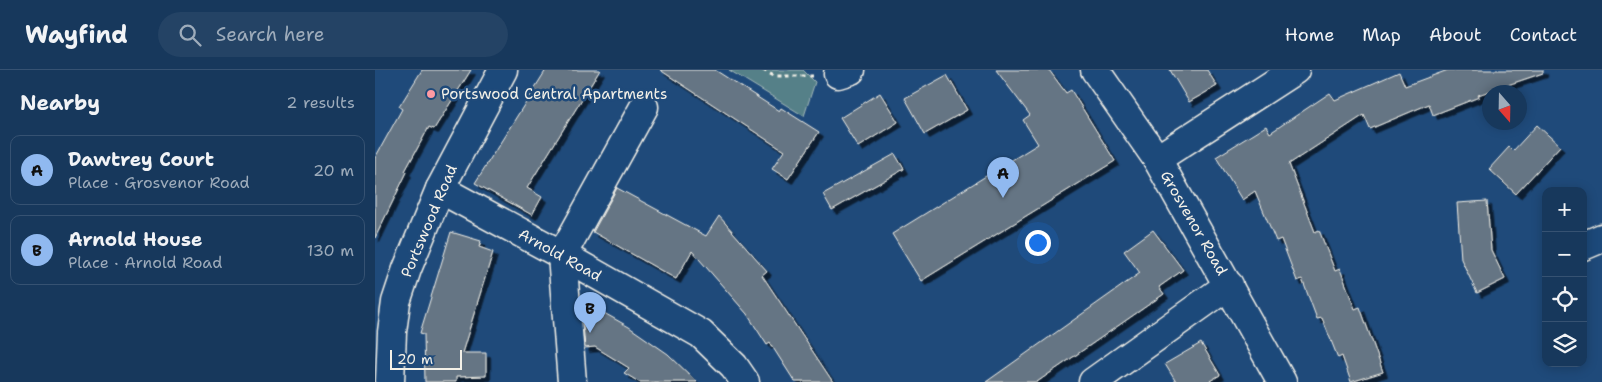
<!DOCTYPE html>
<html lang="en">
<head>
<meta charset="utf-8">
<style>
	body { margin:0; font-family:"Shantell Sans",sans-serif; background:#244365; color:#f1f3f6 }
	.controls { position:absolute; right:15px; bottom:15px; display:grid; overflow:hidden; border-radius:10px; box-shadow:0 2px 12px #0003 }
	.controls button { width:45px; height:45px; display:grid; place-items:center; padding:0; border:0; border-bottom:1px solid #365272; background:#17385c; color:#f1f3f6; font:25px sans-serif }
	.compass { position:absolute; left:1107px; top:15px; width:45px; height:45px; border-radius:50%; background:#17385c; box-shadow:0 2px 12px #0003; rotate:160deg }
	.scale { position:absolute; left:15px; bottom:12px; width:72px; box-sizing:border-box; padding-left:5px; border:2px solid #f4f1e8; border-top:0; font-size:14px; line-height:18px; white-space:nowrap; color:#f4f1e8; -webkit-text-stroke:4px #1f4a7a; paint-order:stroke }
	.you { position:absolute; left:662px; top:172px; width:18px; height:18px; margin:-12px; border:4px solid #fff; border-radius:50%; background:#1a73e8; box-shadow:0 0 0 8px #1a73e833 }
	.badge { display:grid; place-items:center; width:32px; height:32px; border-radius:50%; background:#90b9f0; color:#111; font-size:16px; font-weight:700 }
	.pin { position:absolute; translate:-50% -41px; filter:drop-shadow(0 1px 2px #0008) }
	.pin::after { content:''; position:absolute; top:26px; width:18px; height:15px; background:inherit; clip-path:polygon(0 0,100% 0,50% 100%) }
	.list { margin:0; padding:0; list-style:none }
	h2 { display:flex; justify-content:space-between; align-items:center; height:65px; margin:0; padding:0 20px; font-size:21px }
	h2 small { font-size:16px; font-weight:400; color:#9eacbb }
	.list li { display:grid; grid-template-columns:32px 1fr auto; gap:15px; align-items:center; box-sizing:border-box; height:70px; margin:0 10px 10px; padding:0 10px; border:1px solid #365272; border-radius:10px }
	.list b { display:block; font-size:19px; white-space:nowrap }
	.list p { margin:0; font-size:16px; white-space:nowrap; color:#9eacbb }
	.list em { font-size:16px; font-style:normal; color:#9eacbb }
	.icon { flex:none; width:28px; height:28px; fill:none; stroke:currentColor; stroke-width:2; stroke-linecap:round; stroke-linejoin:round }
	.map { position:relative; flex:none; width:1227px; height:312px; overflow:hidden }
	header { display:flex; align-items:center; gap:30px; box-sizing:border-box; height:70px; padding:0 25px; background:#17385c; border-bottom:1px solid #365272 }
	header strong { font-size:24px }
	nav { display:flex; gap:28px; margin-inline-start:auto; font-size:18px }
	.search { width:350px; height:45px; background:#244365; display:flex; align-items:center; gap:12px; box-sizing:border-box; padding:0 18px; border-radius:28px; color:#9eacbb; font-size:19px }
	main { display:flex }
	aside { flex:1; background:#17385c }
	.map>svg:first-child { display:block }
	.green { fill:#558088; stroke:#a4b8b8 }
	.building { fill:#657584; stroke:#f4f1e8; filter:url(#shadow) }
	.lines { fill:none; stroke-linecap:round; stroke-linejoin:round }
	.minor-casing { stroke:#f4f1e8; stroke-width:31 }
	.path { stroke:#f4f1e8; stroke-width:3; stroke-dasharray:4 4; stroke-linecap:butt }
	.minor { stroke:#1f4a7a; stroke-width:28 }
	.poi-dot { fill:#ff9aa2; stroke:#1f4a7a; stroke-width:2 }
	.labels { text-anchor:middle; dominant-baseline:central; stroke-width:5; stroke-linejoin:round; paint-order:stroke }
	.poi-label { font-size:15px; fill:#f4f1e8; stroke:#1f4a7a; text-anchor:start }
	.street-label { font-size:15px; fill:#f4f1e8; stroke:#1f4a7a }
</style>
</head>
<body>
<header>
<strong>Wayfind</strong>
<div class="search"><svg class="icon" aria-label="search" viewBox="0 0 24 24"><circle cx="10" cy="10" r="6"/><path d="M15 15l6 6"/></svg>Search here</div>
<nav><a>Home</a><a>Map</a><a>About</a><a>Contact</a></nav>
</header>
<main>
<aside>
<h2>Nearby<small>2 results</small></h2>
<ul class="list">
<li><span class="badge">A</span><div><b>Dawtrey Court</b><p>Place · Grosvenor Road</p></div><em>20 m</em></li>
<li><span class="badge">B</span><div><b>Arnold House</b><p>Place · Arnold Road</p></div><em>130 m</em></li>
</ul>
</aside>
<div class="map">
<svg width="1227" height="312" viewBox="0 0 1227 312">
	<defs>
		<filter id="shadow"><feDropShadow dx="4.5" dy="4.5" stdDeviation="0" flood-color="#0009"/></filter>
	</defs>
	<rect width="100%" height="100%" fill="#1f4a7a"/>
	<filter id="ink" filterUnits="userSpaceOnUse"><feTurbulence type="fractalNoise" baseFrequency=".02" numOctaves="2"/><feDisplacementMap in="SourceGraphic" scale="10" xChannelSelector="R" yChannelSelector="G"/><feConvolveMatrix kernelMatrix="1 2 1 2 8 2 1 2 1" color-interpolation-filters="sRGB"/></filter>
	<g filter="url(#ink)">
		<path class="green" d="M354,0H428L440,12L429,46Z"/>
		<g class="building">
			<path d="M47,0H96L59,59L54,57L30,101L32,102L0,168V88L27,39L24,37Z"/>
			<path d="M171,0H225L152,118L167,127L157,145L100,113Z"/>
			<path d="M285,0H340L404,41L406,38L444,62L413,109L397,99L409,81Z"/>
			<path d="M621,0H674L691,23L696,20L740,91L546,211L517,164L663,74L648,50L655,45Z"/>
			<path d="M795,0H832L842,16L814,32Z"/>
			<path d="M1073,0H1168V3L1103,25L1104,27L1058,45L1054,34L995,59L989,45L914,94L940,162L944,160L960,201L965,199L980,239L985,237L1008,302L976,312L967,286L963,288L947,248L942,249L927,209L922,211L906,169L901,171L880,121L867,130L841,87L891,56L895,63L955,23L960,30L1024,2L1030,16Z"/>
			<path d="M572,5L592,40L550,64L530,28Z"/>
			<path d="M505,23L523,52L483,77L465,48Z"/>
			<path d="M1162,55L1185,76L1141,124L1114,99L1134,77L1138,81Z"/>
			<path d="M520,84L529,99L457,140L448,124Z"/>
			<path d="M242,118L331,166L344,146L392,201L387,205L458,312H420L395,273L392,275L372,244L317,181L301,209L218,162Z"/>
			<path d="M1112,131L1116,180L1130,209L1102,223L1086,189L1082,133Z"/>
			<path d="M778,160L808,200L784,217L789,224L662,312H611L765,203L749,181Z"/>
			<path d="M76,162L106,171L104,177L118,182L87,283H111V306L81,307V312H50L49,264L45,263Z"/>
			<path d="M206,230L254,257L293,284L322,312H264L249,303L254,298L220,277L210,278Z"/>
			<path d="M826,273L845,305L833,312H801L790,294Z"/>
		</g>
		<g class="lines">
			<defs>
				<g id="minor">
					<path d="M720,0L782,89L907,312"/>
					<path d="M463,4L476,0"/>
					<path d="M782,89L920,0"/>
					<path d="M65,119L187,185L326,264L359,296L370,312"/>
					<path d="M1208,176L1227,168"/>
					<path d="M15,312L17,262L21,232L32,199L65,119L128,0"/>
					<path d="M197,312L187,185L269,37"/>
					<path d="M718,312L854,215"/>
				</g>
			</defs>
			<use href="#minor" class="minor-casing"/>
			<path class="path" d="M388,0L399,6H438"/>
			<use href="#minor" class="minor"/>
		</g>
	</g>
	<circle class="poi-dot" cx="56" cy="24" r="5"/>
	<g class="labels">
		<g class="poi-label">
			<text x="66" y="24">Portswood Central Apartments</text>
		</g>
		<g class="street-label">
			<text transform="translate(54 151) rotate(-67)">Portswood Road</text>
			<text transform="translate(819 153) rotate(60)">Grosvenor Road</text>
			<text transform="translate(185 185) rotate(29)">Arnold Road</text>
		</g>
	</g>
</svg>
<div class="controls">
<button>+</button>
<button>−</button>
<button><svg class="icon" aria-label="locate" viewBox="0 0 24 24"><circle cx="12" cy="12" r="6"/><path d="M12 2v4M12 18v4M2 12h4M18 12h4"/></svg></button>
<button><svg class="icon" aria-label="layers" viewBox="0 0 24 24"><path d="M12 4l9 5-9 5-9-5zM3 14l9 5 9-5"/></svg></button>
</div>
<svg class="compass" viewBox="-18 -18 36 36"><path d="M0-13l5 13h-10z" fill="#e53935"/><path d="M0 13l5-13h-10z" fill="#9eacbb"/></svg>
<div class="scale">20 m</div>
<div class="you"></div>
<div class="pin badge" style="left:628px;top:128px">A</div>
<div class="pin badge" style="left:215px;top:263px">B</div>
</div>
</main>
</body>
</html>
